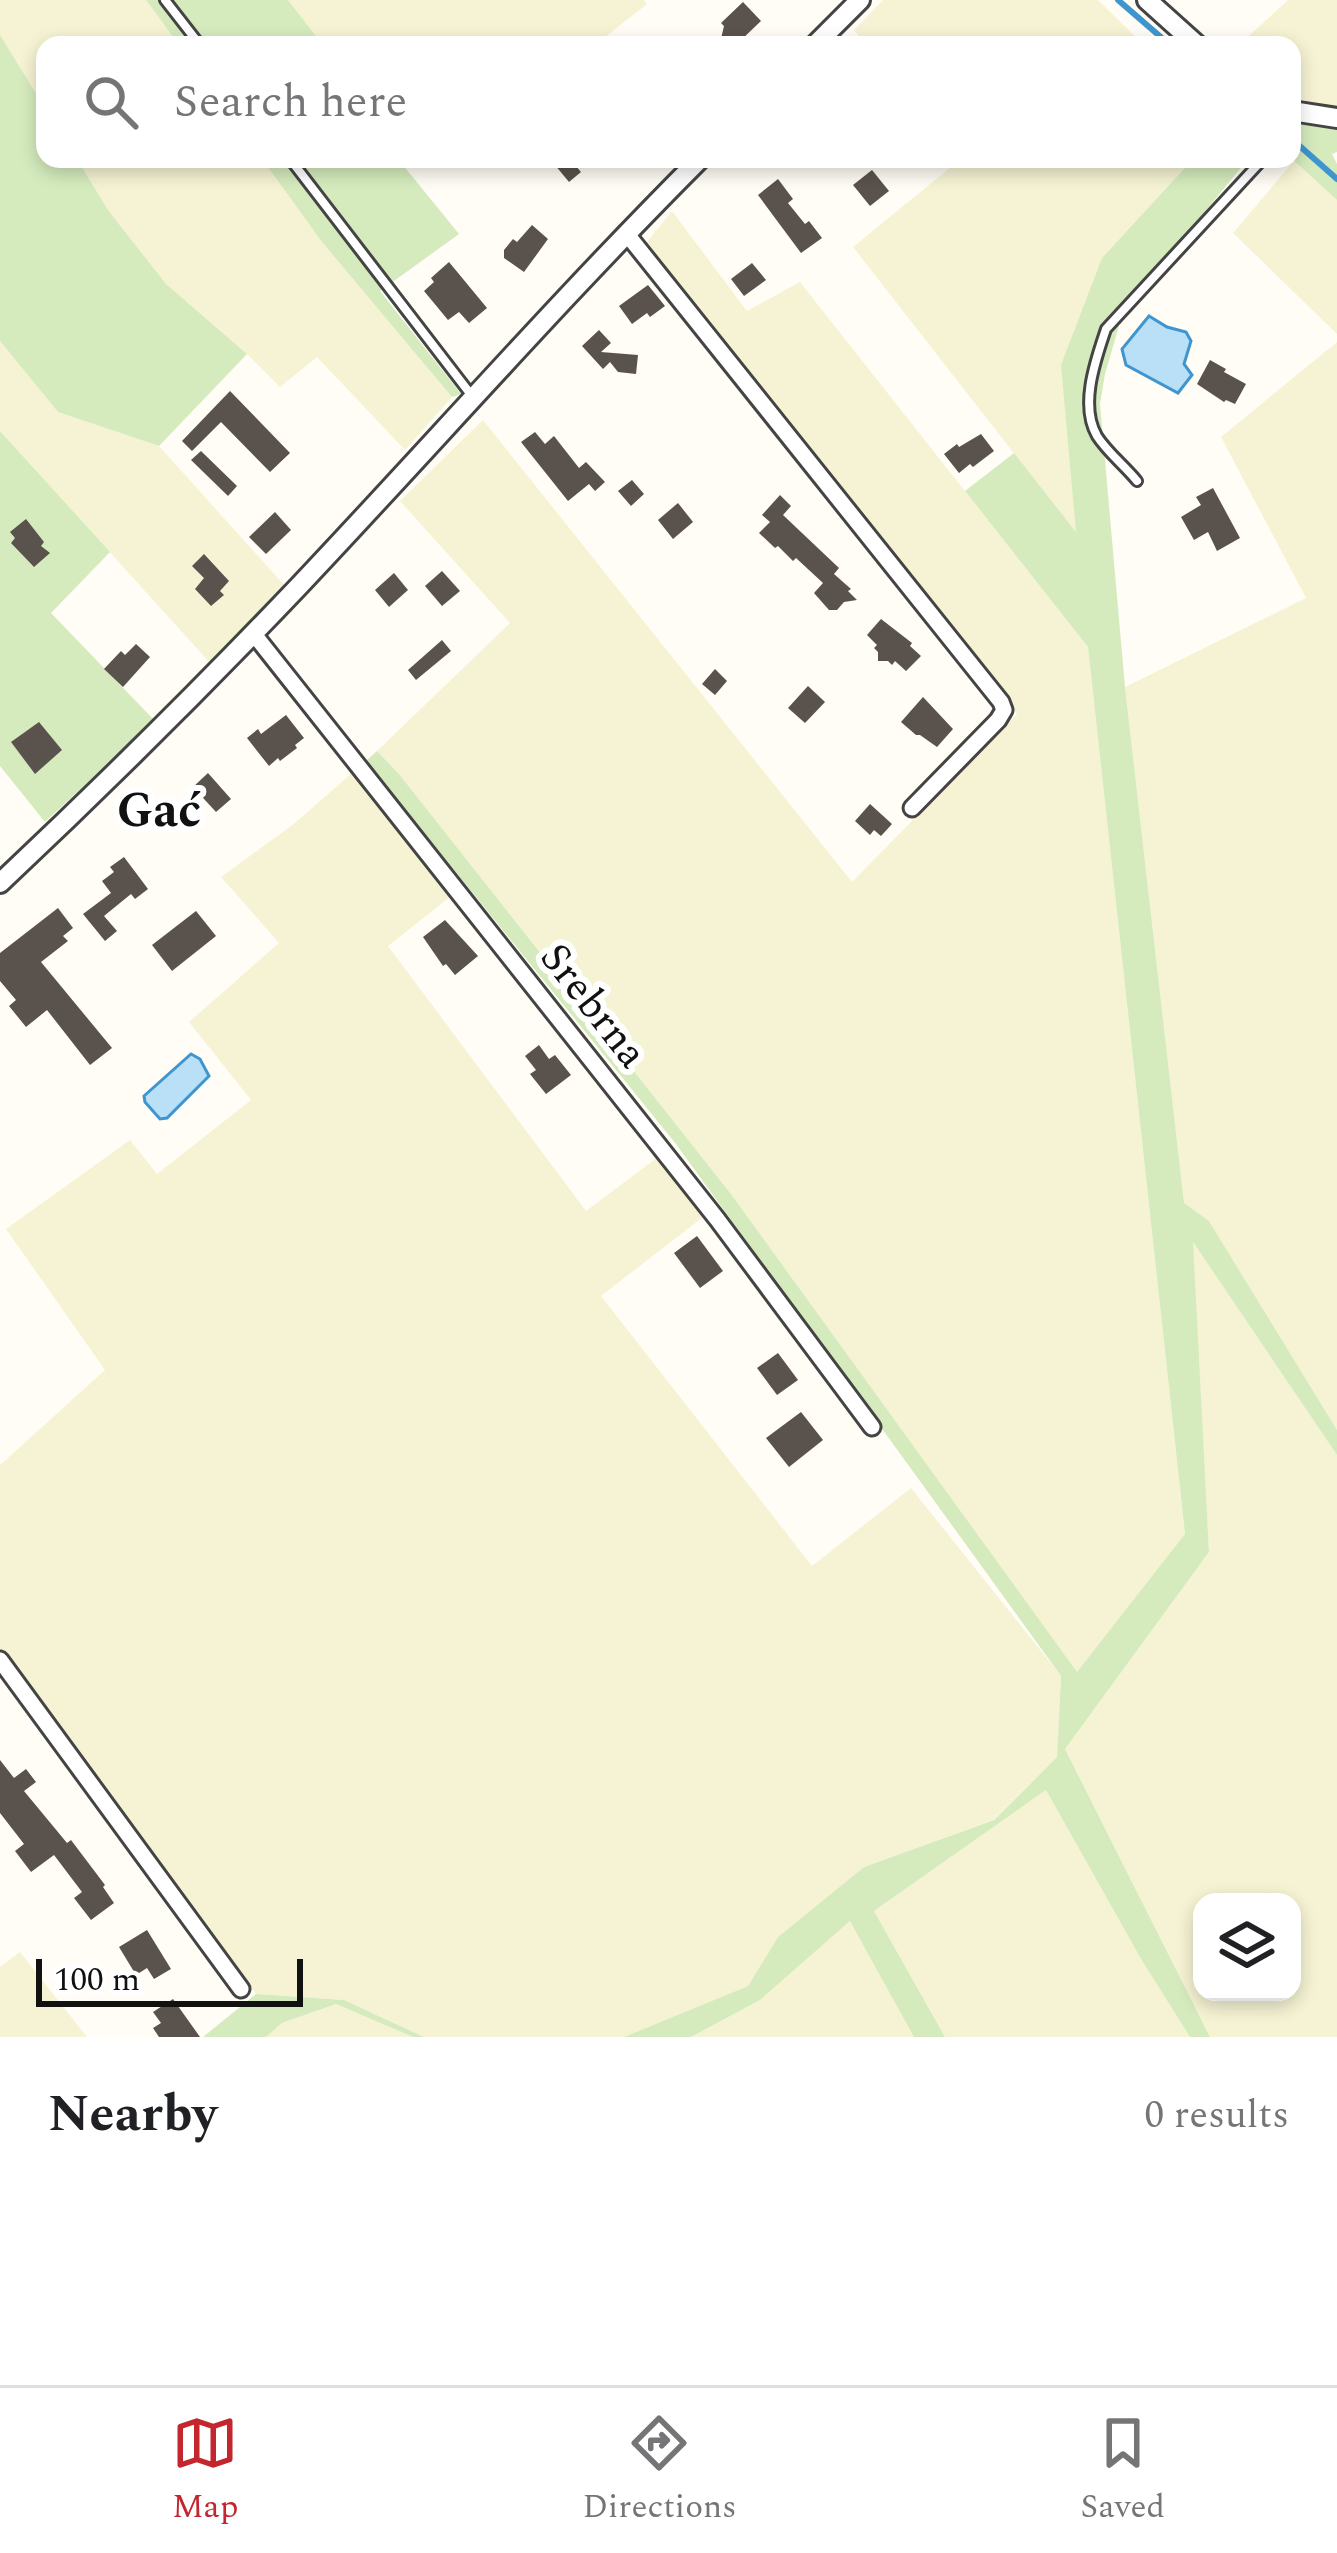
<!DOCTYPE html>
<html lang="en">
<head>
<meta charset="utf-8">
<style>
	body { margin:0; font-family:Spectral,serif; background:#f6f6f6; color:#202124 }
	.controls { position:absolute; right:36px; bottom:36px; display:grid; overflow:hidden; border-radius:24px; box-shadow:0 6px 18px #0003 }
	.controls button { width:108px; height:108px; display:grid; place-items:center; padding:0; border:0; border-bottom:3px solid #e0e0e0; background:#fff; color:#202124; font:60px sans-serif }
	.scale { position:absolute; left:36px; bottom:30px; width:267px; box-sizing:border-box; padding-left:12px; border:6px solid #111; border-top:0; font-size:33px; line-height:42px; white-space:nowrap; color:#111; -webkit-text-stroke:9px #fff; paint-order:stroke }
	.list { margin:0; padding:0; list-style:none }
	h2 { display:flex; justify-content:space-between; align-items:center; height:156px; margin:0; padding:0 48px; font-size:51px }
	h2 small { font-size:39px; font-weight:400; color:#757577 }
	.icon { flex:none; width:66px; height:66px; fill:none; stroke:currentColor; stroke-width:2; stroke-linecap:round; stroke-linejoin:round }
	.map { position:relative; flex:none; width:1337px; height:2037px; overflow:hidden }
	.search { position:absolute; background:#fff; box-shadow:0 6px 18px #0003; left:36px; right:36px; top:36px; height:132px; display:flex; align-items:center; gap:30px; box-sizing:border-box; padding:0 42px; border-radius:24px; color:#757577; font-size:45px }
	.sheet { height:348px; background:#fff }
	nav { display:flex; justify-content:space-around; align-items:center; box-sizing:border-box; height:168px; border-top:3px solid #e0e0e0; background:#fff; font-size:33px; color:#757577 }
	nav a { display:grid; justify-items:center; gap:6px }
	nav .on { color:#c4262e }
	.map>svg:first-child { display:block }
	.farmland { fill:#f6f3d4; fill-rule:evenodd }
	.green { fill:#d5ebbd }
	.water { fill:#b9e0f7; stroke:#3f96cf; stroke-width:3 }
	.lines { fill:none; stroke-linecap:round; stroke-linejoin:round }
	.stream { stroke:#3f96cf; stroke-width:6 }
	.building { fill:#5a524d }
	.service-casing { stroke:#444; stroke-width:14 }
	.minor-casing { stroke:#444; stroke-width:21 }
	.tertiary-casing { stroke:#444; stroke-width:24 }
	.service { stroke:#fff; stroke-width:8 }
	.minor { stroke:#fff; stroke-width:15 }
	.tertiary { stroke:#fff; stroke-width:18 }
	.labels { text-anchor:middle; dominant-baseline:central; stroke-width:12; stroke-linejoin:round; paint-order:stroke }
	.street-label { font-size:42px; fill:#111; stroke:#fff }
	.quarter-label { font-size:48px; font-weight:bold; fill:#111; stroke:#fff }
</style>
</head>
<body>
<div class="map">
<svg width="1337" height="2037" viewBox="0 0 1337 2037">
	<rect width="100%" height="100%" fill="#fffdf5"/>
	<g class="farmland">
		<path d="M0,0H146L179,45H45V108L0,35Z"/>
		<path d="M288,0H644L647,4L595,45H323Z"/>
		<path d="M883,0H1098L1144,45H865L854,30Z"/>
		<path d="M1288,0H1337V119L1292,107V45H1239Z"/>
		<path d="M77,159H262L322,242L452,397L405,450L317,357L280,387L247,354L166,284L108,210Z"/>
		<path d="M948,159H1193L1102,258L1077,534L853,247L952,166Z"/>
		<path d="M1294,161L1337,200V334L1233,233Z"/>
		<path d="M672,211L747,311L800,282L1088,647L1185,1535L1077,1673L731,1194L399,774L377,751L510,623L400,501L483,420L852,882L1017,714L646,243Z"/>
		<path d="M0,341L58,412L159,446L286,587L212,665L0,431Z"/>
		<path d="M1337,342V1430L1209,1221L1184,1204L1125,687L1306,598L1221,437Z"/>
		<path d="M353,772L450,897L388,946L586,1211L658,1157L707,1214L601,1296L812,1566L911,1488L1061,1676L1057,1757L993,1820L864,1867L778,1937L748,1986L624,2037H424L344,2000L256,1994L0,1650V1465L105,1370L6,1229L130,1140L157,1174L251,1100L189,1022L279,943L221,877L295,823Z"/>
		<path d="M1192,1240L1337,1455V2037H1210L1065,1749L1209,1552ZM1202,1902H1292V1992H1202Z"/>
		<path d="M1046,1790L1141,1959L1190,2037H945L874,1911Z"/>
		<path d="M851,1920L914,2037H691L760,2000Z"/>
		<path d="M20,1952L87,2037H0V1967Z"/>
		<path d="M336,2004L413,2037H266L282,2023Z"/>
	</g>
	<g class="green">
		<path d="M146,0H288L323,45H179Z"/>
		<path d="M0,35L45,108V159H77L108,210L166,284L247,354L159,446L58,412L0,341Z"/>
		<path d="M1292,107L1337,119V152L1332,154L1337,164V200L1292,159Z"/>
		<path d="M262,159H398L459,234L380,291L461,394L452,397L322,242Z"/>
		<path d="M1193,159H1248L1123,312L1105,374L1100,404L1125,687L1184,1203L1209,1221L1337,1430V1455L1193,1242L1209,1552L1065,1749L1210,2037H1190L1141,1959L1046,1790L874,1911L945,2037H914L850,1921L760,2000L691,2037H624L748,1986L778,1937L864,1867L994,1820L1057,1757L1061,1676L676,1144L366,761L377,751L399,774L731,1194L1077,1672L1185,1534L1088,647L965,491L1014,453L1076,532L1061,365L1102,258Z"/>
		<path d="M0,431L110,552L51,613L154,720L45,822L0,766Z"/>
		<path d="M256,1994L344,2000L424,2037H413L336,2004L282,2023L266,2037H203Z"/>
	</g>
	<g class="water">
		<path d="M1149,316L1167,327L1186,332L1191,341L1184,364L1192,375L1178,393L1126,365L1122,349Z"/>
		<path d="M191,1054L200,1059L209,1076L167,1118L160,1119L145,1102L144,1096Z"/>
	</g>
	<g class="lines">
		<g class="stream">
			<path d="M1118,0L1170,45"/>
			<path d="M1294,141L1337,179"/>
		</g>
	</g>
	<g class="building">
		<path d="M743,2L761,21L739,42L735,38L720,43L724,26L721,23Z"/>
		<path d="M550,159H570L581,172L569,182Z"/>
		<path d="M872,170L889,191L870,206L853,185Z"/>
		<path d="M778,179L793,199L788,203L805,224L809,221L822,238L801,253L758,195Z"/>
		<path d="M532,225L548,239L524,272L504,258V250L513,239L517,242Z"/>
		<path d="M449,262L487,308L469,323L459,312L448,320L424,291L434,282L431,278Z"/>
		<path d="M752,263L766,280L744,296L731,279Z"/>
		<path d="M648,285L665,306L650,317L647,313L632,324L619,306Z"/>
		<path d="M599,330L611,343L601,352L638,355L636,374L618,372L610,362L603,369L582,346Z"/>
		<path d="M1210,360L1226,369L1224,372L1246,384L1235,404L1226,400L1224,402L1197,384Z"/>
		<path d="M230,391L290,453L270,472L221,422L192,451L182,441Z"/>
		<path d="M535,432L545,444L554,436L579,468L586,462L605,482L595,491L589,484L568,501L521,442Z"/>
		<path d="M981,434L994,451L973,467L970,464L959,473L944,454L957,444L959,447Z"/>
		<path d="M201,451L237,486L228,496L191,460Z"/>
		<path d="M632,480L644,494L631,506L618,491Z"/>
		<path d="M1213,488L1240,538L1217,551L1208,532L1194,540L1181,517L1201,505L1196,497Z"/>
		<path d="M780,495L791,506L783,515L839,568L834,574L851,589L848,591L857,600L844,602L837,610H829L814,593L823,583L796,558L793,561L778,546L775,548L759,533L770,522L762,515Z"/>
		<path d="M678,503L693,522L673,539L658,520Z"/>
		<path d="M275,512L291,530L266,554L249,537Z"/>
		<path d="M26,519L44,542L41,546L50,553L34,567L11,543L15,538L10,532Z"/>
		<path d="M204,554L229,581L220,591L224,595L211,606L195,589L204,578L192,566Z"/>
		<path d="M442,571L460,591L442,606L425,586Z"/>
		<path d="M394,573L408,590L389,607L375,590Z"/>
		<path d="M881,619L912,643L910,646L921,656L906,671L895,661L892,665L888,661H878V652L874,648L877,645L867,635Z"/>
		<path d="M442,640L451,651L416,680L408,670Z"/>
		<path d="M136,644L150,657L123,687L104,669L121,651L125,655Z"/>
		<path d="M715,669L727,681L715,695L702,684Z"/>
		<path d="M808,686L825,702L805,723L788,708Z"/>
		<path d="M923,697L953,729L937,747L920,735H916L901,722Z"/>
		<path d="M286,715L304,738L295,745L297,748L280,761L278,758L269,766L247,738L258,729L261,734Z"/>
		<path d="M39,722L62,750L35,774L11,742Z"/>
		<path d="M208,773L231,799L216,812L193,787Z"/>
		<path d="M870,804L892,824L881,836L874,830L870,835L855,821Z"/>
		<path d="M124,857L148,889L135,899L131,894L104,916L117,931L105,941L83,914L111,893L102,881L114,872L110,867Z"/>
		<path d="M58,908L73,928L63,936L68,941L41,962L112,1048L90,1065L47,1010L26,1027L9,1006L16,1000L0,981V953Z"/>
		<path d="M196,911L216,936L172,971L152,945Z"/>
		<path d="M445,920L478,956L455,975L446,964L443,966L423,937Z"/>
		<path d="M539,1045L549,1059L555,1055L571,1075L546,1094L530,1074L536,1070L525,1056Z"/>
		<path d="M697,1236L723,1271L700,1288L674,1253Z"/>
		<path d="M778,1353L798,1380L777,1395L757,1368Z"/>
		<path d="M801,1412L823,1440L789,1467L766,1438Z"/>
		<path d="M0,1760L14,1778L26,1769L36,1782L24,1791L67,1843L71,1840L105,1885L103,1887L114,1903L91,1920L74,1898L82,1892L54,1855L31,1872L15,1851L24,1844L0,1813Z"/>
		<path d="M147,1930L171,1969L154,1979L147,1968L136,1975L119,1947Z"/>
		<path d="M173,1999L200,2037H159L153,2028L161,2023L153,2012Z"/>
	</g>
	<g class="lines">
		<defs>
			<g id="service">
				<path d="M165,0L200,45"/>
				<path d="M290,159L472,396"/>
				<path d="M1137,481C1125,466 1107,452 1097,436C1079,405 1096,359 1106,329L1263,159"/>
			</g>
			<g id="minor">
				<path d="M626,233L1001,702L1004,710L998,720L912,808"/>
				<path d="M253,633L717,1219L872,1427"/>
				<path d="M0,1660L241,1989"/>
			</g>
			<g id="tertiary">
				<path d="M1147,0L1197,45"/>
				<path d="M815,45L860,0"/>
				<path d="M1292,111L1337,118"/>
				<path d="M0,883C102,787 202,688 299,586C433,444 562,297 700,159"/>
			</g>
		</defs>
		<use href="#service" class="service-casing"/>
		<use href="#minor" class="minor-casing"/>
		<use href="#tertiary" class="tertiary-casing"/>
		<use href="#service" class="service"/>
		<use href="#minor" class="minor"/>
		<use href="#tertiary" class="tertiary"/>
	</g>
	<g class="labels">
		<g class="street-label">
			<text transform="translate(593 1006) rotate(52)">Srebrna</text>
		</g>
		<g class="quarter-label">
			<text x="159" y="811">Gać</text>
		</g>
	</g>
</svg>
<div class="controls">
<button><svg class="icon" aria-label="layers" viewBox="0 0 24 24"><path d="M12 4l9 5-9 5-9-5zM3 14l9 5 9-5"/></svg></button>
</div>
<div class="scale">100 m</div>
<div class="search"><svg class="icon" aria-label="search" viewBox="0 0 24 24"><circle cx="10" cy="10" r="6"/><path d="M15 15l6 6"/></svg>Search here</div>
</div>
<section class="sheet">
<h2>Nearby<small>0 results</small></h2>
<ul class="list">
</ul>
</section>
<nav>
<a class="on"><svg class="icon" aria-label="map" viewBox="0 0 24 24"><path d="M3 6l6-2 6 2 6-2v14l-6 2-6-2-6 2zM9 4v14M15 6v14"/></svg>Map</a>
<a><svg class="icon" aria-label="directions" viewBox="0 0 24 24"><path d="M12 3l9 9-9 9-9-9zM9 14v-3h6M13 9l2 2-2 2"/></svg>Directions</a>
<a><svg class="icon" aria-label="saved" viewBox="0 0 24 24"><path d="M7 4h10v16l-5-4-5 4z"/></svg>Saved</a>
</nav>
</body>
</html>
